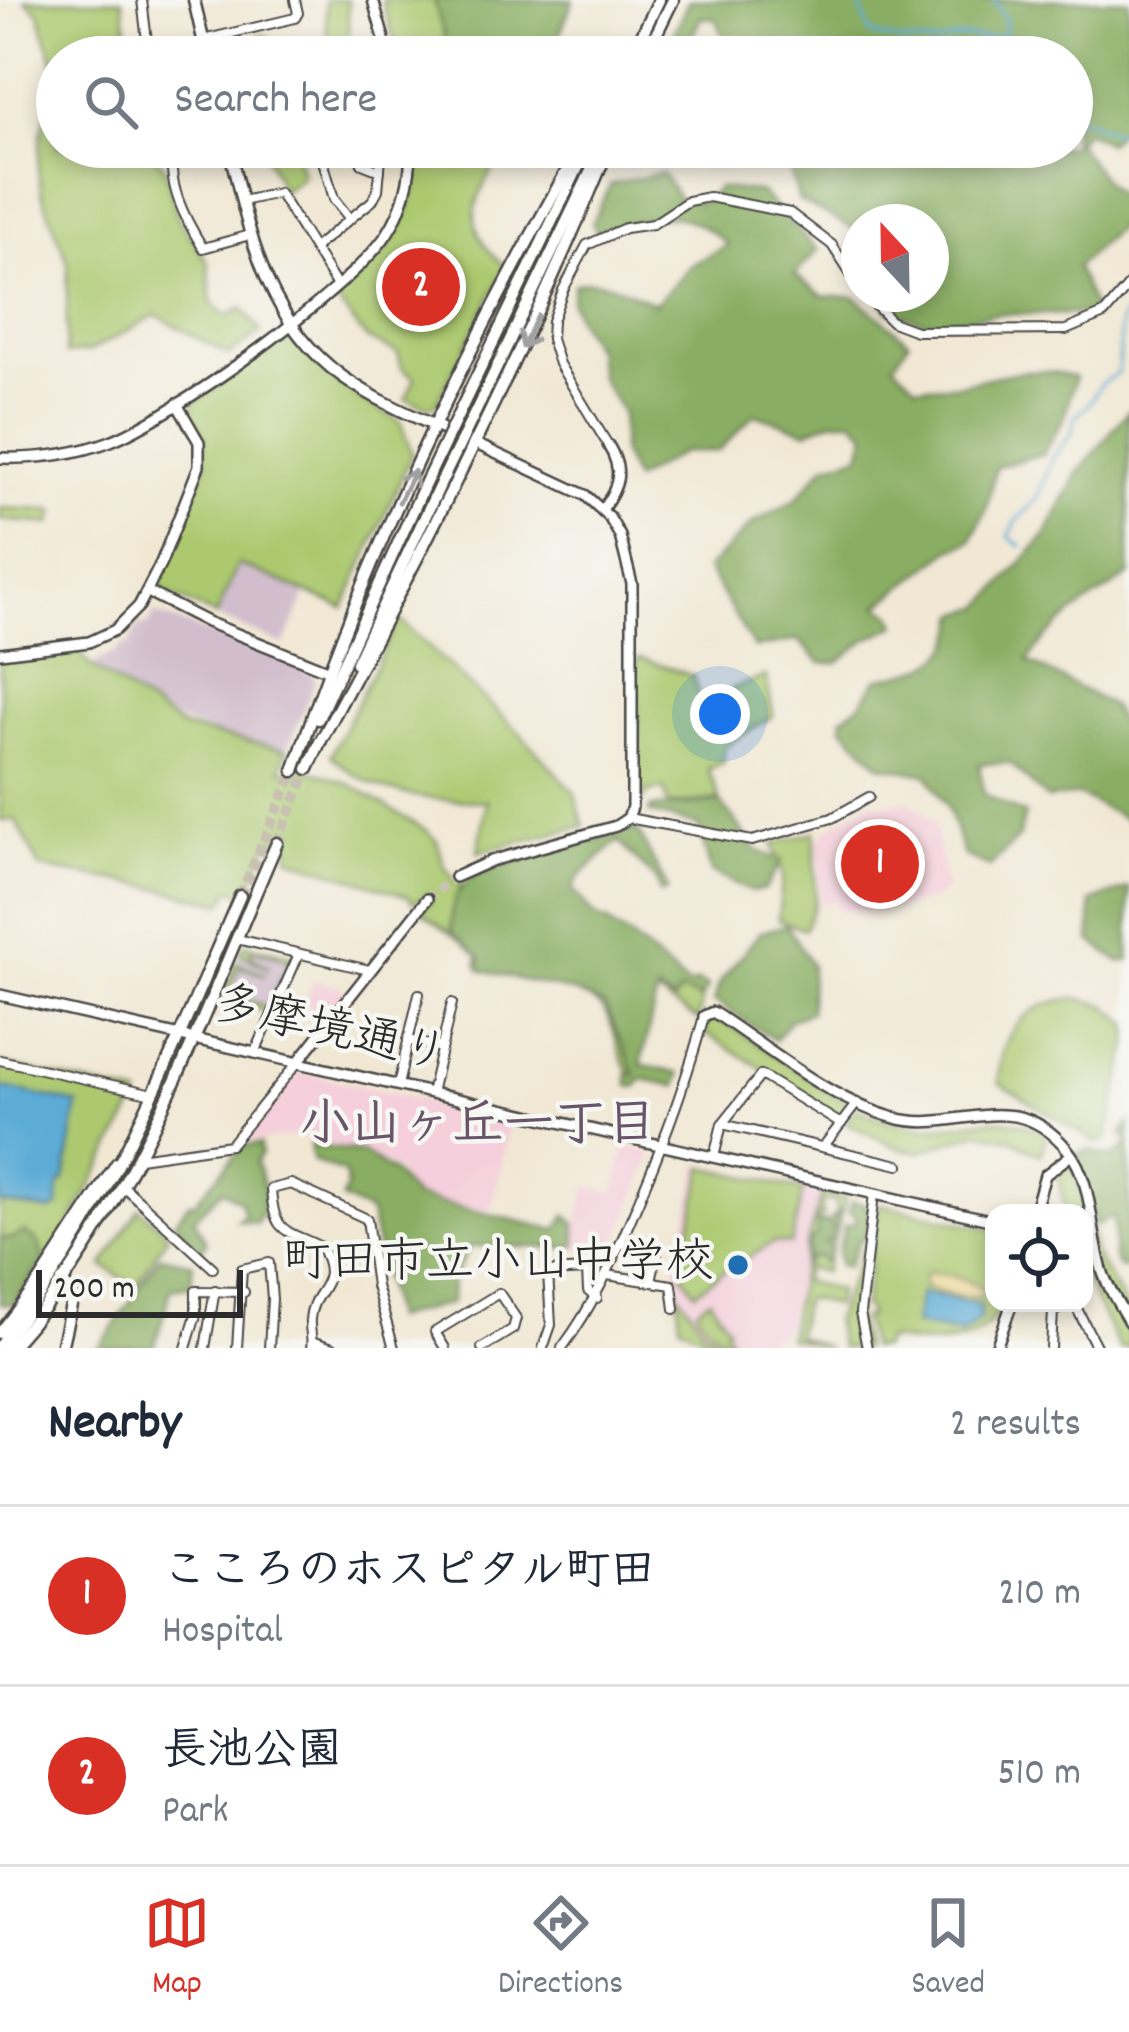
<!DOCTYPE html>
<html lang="en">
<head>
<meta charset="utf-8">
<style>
	body { margin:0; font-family:Dekko,"Klee One",sans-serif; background:#f2f2f3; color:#1f2937 }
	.controls { position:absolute; right:36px; bottom:36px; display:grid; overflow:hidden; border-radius:24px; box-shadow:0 6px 18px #0003 }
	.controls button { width:108px; height:108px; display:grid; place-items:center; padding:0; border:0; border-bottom:3px solid #e0e1e3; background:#fff; color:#1f2937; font:60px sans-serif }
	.compass { position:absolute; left:841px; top:204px; width:108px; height:108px; border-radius:50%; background:#fff; box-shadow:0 6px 18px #0003; rotate:338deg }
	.scale { position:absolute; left:36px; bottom:30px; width:207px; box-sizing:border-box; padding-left:12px; border:6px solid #2b2b2b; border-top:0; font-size:33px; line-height:42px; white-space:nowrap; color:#2b2b2b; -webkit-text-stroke:9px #f6f6f2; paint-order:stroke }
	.you { position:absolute; left:720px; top:714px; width:42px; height:42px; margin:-30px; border:9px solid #fff; border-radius:50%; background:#1a73e8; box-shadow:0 0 0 18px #1a73e833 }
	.badge { display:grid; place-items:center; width:78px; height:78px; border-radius:50%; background:#d93025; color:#fff; font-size:39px; font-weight:700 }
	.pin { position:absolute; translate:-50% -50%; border:6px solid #fff; box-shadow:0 3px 12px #0006 }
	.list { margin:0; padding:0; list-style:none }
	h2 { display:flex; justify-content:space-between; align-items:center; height:156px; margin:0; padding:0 48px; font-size:51px }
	h2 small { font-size:39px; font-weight:400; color:#747a83 }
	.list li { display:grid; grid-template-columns:78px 1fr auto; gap:36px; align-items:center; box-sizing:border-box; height:180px; padding:0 48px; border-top:3px solid #e0e1e3 }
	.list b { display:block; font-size:45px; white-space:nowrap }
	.list p { margin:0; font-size:39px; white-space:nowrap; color:#747a83 }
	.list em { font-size:39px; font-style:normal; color:#747a83 }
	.icon { flex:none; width:66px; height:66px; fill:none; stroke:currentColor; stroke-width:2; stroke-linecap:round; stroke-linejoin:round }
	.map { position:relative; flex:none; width:1129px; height:1348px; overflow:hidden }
	.search { position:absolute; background:#fff; box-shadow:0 6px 18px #0003; left:36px; right:36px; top:36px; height:132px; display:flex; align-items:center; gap:30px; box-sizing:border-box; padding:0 42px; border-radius:66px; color:#747a83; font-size:45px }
	.sheet { height:516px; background:#fff }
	nav { display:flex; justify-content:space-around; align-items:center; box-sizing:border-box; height:168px; border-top:3px solid #e0e1e3; background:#fff; font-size:33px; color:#747a83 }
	nav a { display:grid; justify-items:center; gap:6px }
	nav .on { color:#d93025 }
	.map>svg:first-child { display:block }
	.built { fill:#f5cfdb }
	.industrial { fill:#d1bdcc }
	.green { fill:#acc970; stroke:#6c7a4e; stroke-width:3 }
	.forest { fill:#89ad62; stroke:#5a6c46; stroke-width:3 }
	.sand { fill:#eeda9e; stroke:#8c8264; stroke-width:3 }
	.water { fill:#5cacd6; stroke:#446c80; stroke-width:3 }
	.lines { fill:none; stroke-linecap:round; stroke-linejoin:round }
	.stream { stroke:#5cacd6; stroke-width:3 }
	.tertiary-tunnel { stroke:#c9c2b2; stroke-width:9; stroke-dasharray:9 4.5; stroke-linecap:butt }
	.secondary-tunnel { stroke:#c9c2b2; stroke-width:10; stroke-dasharray:10 5; stroke-linecap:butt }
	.minor-casing { stroke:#494744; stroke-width:12 }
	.tertiary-casing { stroke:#494744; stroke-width:14 }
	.secondary-casing { stroke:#494744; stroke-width:15 }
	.minor { stroke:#fff; stroke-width:8 }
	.tertiary { stroke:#fff; stroke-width:9 }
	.secondary { stroke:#fff; stroke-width:10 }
	.secondary-bridge-casing { stroke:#494744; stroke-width:15; stroke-linecap:butt }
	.secondary-bridge { stroke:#fff; stroke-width:10 }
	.oneway { stroke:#a0a0a0 }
	.poi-dot { fill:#1f6fb2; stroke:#f6f6f2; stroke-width:4.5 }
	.labels { text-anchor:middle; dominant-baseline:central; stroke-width:9; stroke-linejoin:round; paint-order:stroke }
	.street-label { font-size:48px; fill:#2b2b2b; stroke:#f6f6f2 }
	.poi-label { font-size:48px; fill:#2b2b2b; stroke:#f6f6f2; text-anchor:end }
	.neighbourhood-label { font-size:51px; font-weight:bold; fill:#68556a; stroke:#f6f6f2 }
</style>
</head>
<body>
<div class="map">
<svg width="1129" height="1348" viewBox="0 0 1129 1348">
	<rect width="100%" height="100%" fill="#f6f6f2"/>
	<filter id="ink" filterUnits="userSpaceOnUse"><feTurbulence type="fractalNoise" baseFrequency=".00833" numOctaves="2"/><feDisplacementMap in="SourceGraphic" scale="24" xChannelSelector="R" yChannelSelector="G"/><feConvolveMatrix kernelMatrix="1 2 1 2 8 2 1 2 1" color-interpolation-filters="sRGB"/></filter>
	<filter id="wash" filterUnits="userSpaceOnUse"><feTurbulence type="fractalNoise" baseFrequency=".004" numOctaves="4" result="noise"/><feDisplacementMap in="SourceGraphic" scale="48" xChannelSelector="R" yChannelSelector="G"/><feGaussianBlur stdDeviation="2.7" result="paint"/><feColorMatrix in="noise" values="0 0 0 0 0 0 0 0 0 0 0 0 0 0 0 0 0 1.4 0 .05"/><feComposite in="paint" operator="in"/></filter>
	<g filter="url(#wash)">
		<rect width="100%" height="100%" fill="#f1e8d4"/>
		<g class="built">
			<path d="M872,800L876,804L908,801L934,822L946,889L935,899L876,912L837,909L835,901L820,904L819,839L830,827Z"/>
			<path d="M313,980L346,989L327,1014L305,1007Z"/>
			<path d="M300,1072L468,1111L466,1124L478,1126L481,1114L511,1120L491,1211L413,1197L396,1170L362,1152L296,1136L241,1143Z"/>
			<path d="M625,1146L650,1152L652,1156L612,1254L571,1249L587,1186L614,1193Z"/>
			<path d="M699,1164L820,1191L785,1329L755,1348H727L680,1324L673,1281Z"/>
		</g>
		<g class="industrial">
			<path d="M238,566L306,594L284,645L217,617Z"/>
			<path d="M154,613L312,672L315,681L288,748L241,742L176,720L97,673L95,662L118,651L121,644L128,646L137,627L149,624Z"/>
			<path d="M245,945L291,955L293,960L269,1014L222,995Z"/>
		</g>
		<g class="green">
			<path d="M25,0H122L132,57H57V74L39,13Z"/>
			<path d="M325,0H348L349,57H227L224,45L263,34L292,51L328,46Z"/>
			<path d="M382,0H573L551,57H399Z"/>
			<path d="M57,81V147H144L164,166L178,218L208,262L212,303L227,316L242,308L261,332L229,355L156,315L90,351L66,354L68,263L42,194L38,171L41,134Z"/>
			<path d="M261,147H293L303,176L283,191Z"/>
			<path d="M420,147H507C478,192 453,226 506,266L436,405L428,407L406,399L415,378L402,368L398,353L366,338L334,298C390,253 417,221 420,147Z"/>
			<path d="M283,341H293C325,376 358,400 400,421L412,454L344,608L238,564L216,616L163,591L160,580L206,464L205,436L191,413L193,403Z"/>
			<path d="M0,508L53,510L55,512L51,524L0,520Z"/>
			<path d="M399,619L518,731L574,792L584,826L478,852L487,801C432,800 371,798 331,755Z"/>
			<path d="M78,650L91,666L183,728L287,750L281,770L300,774L303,768L348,783L427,831L437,840L445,868L466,891L606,921L702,1002L698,1020L656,994L637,1079C616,1063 619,1032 604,1011C587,987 507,974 477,965L479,955C461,938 442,928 422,912L431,902L427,894L413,902L408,896L290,858L289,846L271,839L246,895L231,889L223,903L143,885L40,868L16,820L0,821V659Z"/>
			<path d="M641,658L693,676L701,703L710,718L732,702L731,689L766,676L767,680L773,716L725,746L723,763L708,769L720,800L668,805L664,789L645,793L644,800H639L637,659Z"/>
			<path d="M815,832V902L805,929L778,920L783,874L773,844Z"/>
			<path d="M245,945L291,955L293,960L269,1014L222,995L236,962L266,975L239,967L229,992L267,1007L290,960L252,949L250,955L270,968L240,954Z"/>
			<path d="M1076,998L1105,1005L1129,1024V1042L1107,1138L1097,1143L999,1083C999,1032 1025,1003 1076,998Z"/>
			<path d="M712,1014L848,1103L842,1118L705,1033L707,1016Z"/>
			<path d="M0,1063L140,1097L65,1233L14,1304L0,1289Z"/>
			<path d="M856,1108C878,1117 898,1126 922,1127C971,1128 999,1106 1047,1135L1041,1155L1011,1139L979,1132L919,1152L898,1148L846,1123Z"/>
			<path d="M1073,1165L1095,1254L1129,1311V1348H1119L1084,1278V1213H1066L1057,1173Z"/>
			<path d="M704,1167L803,1190L791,1244L774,1242L746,1259L744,1257L695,1292L683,1276L682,1263Z"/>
			<path d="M822,1193L845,1198L843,1211L837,1210L833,1200L821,1203L823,1216H818V1221L828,1223L837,1212L842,1213L824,1272L806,1268L803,1281L838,1291L835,1305L804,1298L796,1336L828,1348L788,1338L805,1249Z"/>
			<path d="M879,1204L994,1230V1303H1004C982,1348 942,1348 886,1339L882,1348H870L863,1318L868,1316V1311L863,1307Z"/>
			<path d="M139,1208L168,1234L136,1287L103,1266Z"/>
			<path d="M864,1249L855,1313L863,1348H840L834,1320Z"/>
			<path d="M677,1290L704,1330L735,1348H727L680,1324Z"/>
			<path d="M710,1299L728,1327L725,1330L732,1341C715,1334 703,1325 696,1309Z"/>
		</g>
		<g class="forest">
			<path d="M434,0H573L551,57H450Z"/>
			<path d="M689,0H1129V122L1107,143L1087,131L1076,141L1106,183L1129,205V217L1076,267L1096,314H998L929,323L888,311L880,294H931V222H859V252L853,237L856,230L799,201L783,147H1072V57H730L717,20L701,17L691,39L698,57H663Z"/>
			<path d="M662,173L679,199L702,203L718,188L760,192L818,250L795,275L823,296L855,297L909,341L894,364L917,386C934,385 951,387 967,383C1005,374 1037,365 1075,377L1063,421L1042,454L996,467L986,510L971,541L951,549L879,605L893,615L897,625L866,640L837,663H821L798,640L754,648L707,569L753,523L795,500L825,465L861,454L867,433L853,420H834L806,431L755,414L718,451L683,452L634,480L621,452L622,412L600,378L595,348L576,318L571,302L574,284C602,274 630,293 655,304L691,265L728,245C681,203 653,215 597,233L592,222L611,184Z"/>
			<path d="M1129,410V576C1091,600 1052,623 1028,661L1110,705L1129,736V815L1127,820L1078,795L1047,799L1010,763L979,764L984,794L1025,815L1018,838L990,867L964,856L947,806L927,774L880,765L843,727L842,718L861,703L877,679C920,669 956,667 958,614L982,607L1046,535L1078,473Z"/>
			<path d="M721,802L755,849L782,861L765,889L752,892L711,872L699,826L649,813L650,808Z"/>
			<path d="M637,829L668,890L660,893L656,880L618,841L579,877L573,889L592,914L632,939L689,986L698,982L708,987L702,998L679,992L674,1001L657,992L641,1064L680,1074L677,1086L642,1079L636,1087L629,1086L627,1074H635L605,1006L573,992L480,970L481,958L451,931C451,912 453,891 470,879C501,858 596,841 637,829Z"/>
			<path d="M1129,888V961H1118L1091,941V902Z"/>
			<path d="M787,925L811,965L810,1012L791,1019L775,1040L714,1001L720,982L760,932Z"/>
			<path d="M1129,1124V1268L1119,1267L1114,1259V1216L1096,1226L1075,1154L1089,1150L1112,1158L1129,1144L1122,1133Z"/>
			<path d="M260,1144L261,1154L256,1162L265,1190L264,1213L260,1215L257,1223L237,1220L244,1215L240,1201L222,1190L194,1218L207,1243L201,1251L174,1224L189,1202L194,1203L243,1146Z"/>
			<path d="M310,1145L362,1152L392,1172L414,1197L557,1230L566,1215L575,1223L577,1245L568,1248L471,1246L452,1279L451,1303L392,1319L370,1213L342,1199L347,1186L344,1173L313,1161Z"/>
			<path d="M852,1201L870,1206L865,1239H860L847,1267L839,1265L838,1251L845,1225L854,1224L855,1216L849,1213Z"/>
			<path d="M839,1213L836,1230L831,1227V1240L824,1243L829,1247L828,1259L821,1262L820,1256L809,1258L804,1267L810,1241L818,1234L816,1222L828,1224Z"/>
			<path d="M24,1232L39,1243L43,1261L12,1305L0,1303V1238L11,1239Z"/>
			<path d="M160,1256L193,1263L191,1286L171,1289L154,1348H98C122,1318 139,1287 160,1256Z"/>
		</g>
		<path class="sand" d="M925,1273C943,1272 968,1279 984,1290V1296C968,1300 935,1294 923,1285Z"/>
		<g class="water">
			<path d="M0,1087L78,1104L65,1180L59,1186L58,1207L50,1211L0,1203Z"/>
			<path d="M920,1293L980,1305V1319L962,1334L914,1325Z"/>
		</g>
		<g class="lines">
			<g class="stream">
				<path d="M994,0L1006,21L1004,33"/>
				<path d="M859,4L871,34C884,39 923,46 937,43C947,42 955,37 966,37C980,37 990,41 1003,34L1035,57"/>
				<path d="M1072,116L1115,132L1129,127"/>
				<path d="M1022,546L1009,537L1016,522L1038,497L1053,457L1072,433L1075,417L1089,404L1100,385L1118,372L1121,321L1129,310"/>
			</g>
		</g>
	</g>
	<g filter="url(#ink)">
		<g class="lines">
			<path class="tertiary-tunnel" d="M427,899L455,877"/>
			<g class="secondary-tunnel">
				<path d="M277,843L308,769"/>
				<path d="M240,896L294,771"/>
			</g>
			<defs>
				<g id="minor">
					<path d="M142,0L149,57"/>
					<path d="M203,40L295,18L298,13L295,0"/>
					<path d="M174,147C165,182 185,219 203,248L250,235"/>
					<path d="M319,147L334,199L350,219"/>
					<path d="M356,147L362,164L380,171"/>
					<path d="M173,154L204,147"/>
					<path d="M242,201L279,193L337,286"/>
					<path d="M314,248L372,201L378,190L382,147"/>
					<path d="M864,294L892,322L916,331L1066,330L1104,314L1129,285"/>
					<path d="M608,445L559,364L551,339L552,321L563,290L587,245L625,228L653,224L688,201L709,197L790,213L832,245L859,287"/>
					<path d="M628,818L752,841L832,818L869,797"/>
					<path d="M237,939L369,970"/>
					<path d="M408,1040L441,1048"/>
					<path d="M255,1053L299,954"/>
					<path d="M0,1060L153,1094"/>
					<path d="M398,1085L419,994"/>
					<path d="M431,1093L452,1003"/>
					<path d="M722,1124L899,1165"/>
					<path d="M823,1147L857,1103"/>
					<path d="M714,1157L722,1124L761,1075L841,1124"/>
					<path d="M139,1158L230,1145L298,1062"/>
					<path d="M123,1186L213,1268"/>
					<path d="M621,1243L657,1253L651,1281"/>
					<path d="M595,1255L614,1259"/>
					<path d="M607,1275L672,1285L675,1309"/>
					<path d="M1074,1303L1097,1348"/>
					<path d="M314,1342L333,1348"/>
					<path d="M186,1348L196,1315V1291L244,1292"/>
					<path d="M205,1348L215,1290"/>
					<path d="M237,1348L242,1269L269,1263L272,1299L269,1348"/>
					<path d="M311,1348C313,1337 309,1330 310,1319C312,1288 343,1286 321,1247C284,1229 274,1234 271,1189L291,1184L367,1219L376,1286L394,1348"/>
					<path d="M445,1348L435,1332L499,1293L516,1318L513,1329L482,1348"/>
					<path d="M543,1348L551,1325L548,1272L587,1270L588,1291L597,1298"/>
					<path d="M562,1348C597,1301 616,1254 639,1200C665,1139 687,1080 704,1016"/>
					<path d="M867,1348L860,1313L874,1194"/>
					<path d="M1051,1348L1053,1312L1071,1303"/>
				</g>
				<g id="tertiary">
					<path d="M373,0L389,57"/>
					<path d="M0,458C38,459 73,455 108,442C171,419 351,289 387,234C404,208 411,178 411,147"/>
					<path d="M602,510C619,486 624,471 608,445"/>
					<path d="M148,592L207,622L329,671"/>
					<path d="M0,653L89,642L115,630L139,606L161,563L199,466V442L177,404"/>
					<path d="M455,877L491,861L616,826L628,818L632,807V584L620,536L609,517L585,495L476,444"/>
					<path d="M0,995L994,1221"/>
					<path d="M704,1016L713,1012C770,1049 829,1100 895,1118C958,1135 1013,1083 1068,1150C1094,1182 1090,1235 1103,1273C1109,1290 1120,1306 1129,1322"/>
					<path d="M298,1062L427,899"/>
					<path d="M1034,1213L1045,1175L1071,1155"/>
					<path d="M996,1348L1012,1303"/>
				</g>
				<g id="secondary">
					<path d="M194,0L207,57"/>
					<path d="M631,57L659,0"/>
					<path d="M645,57L673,0"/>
					<path d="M229,147C249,233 266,322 343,377C381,404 427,422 469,441"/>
					<path d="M473,384L588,147"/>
					<path d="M486,390L601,150"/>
					<path d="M356,663L439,487"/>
					<path d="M318,719L426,482"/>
					<path d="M319,744C425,549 524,352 609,147"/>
					<path d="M308,769L321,740"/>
					<path d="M294,771C365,554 468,346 580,147"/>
					<path d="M0,1333L40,1281L117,1163"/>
					<path d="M0,1346C111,1214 171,1052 240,896"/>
					<path d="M10,1348C136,1209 203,1013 277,843"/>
					<path d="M61,1348L73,1297L62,1281"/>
				</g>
			</defs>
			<use href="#minor" class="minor-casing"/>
			<use href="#tertiary" class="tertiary-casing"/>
			<use href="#secondary" class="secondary-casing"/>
			<use href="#minor" class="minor"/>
			<use href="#tertiary" class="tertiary"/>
			<use href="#secondary" class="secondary"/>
			<defs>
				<g id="secondary-bridge">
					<path d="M426,482L473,384"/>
					<path d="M439,487L486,390"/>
				</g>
			</defs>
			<use href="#secondary-bridge" class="secondary-bridge-casing"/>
			<use href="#secondary-bridge" class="secondary-bridge"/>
		</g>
		<defs><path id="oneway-shaft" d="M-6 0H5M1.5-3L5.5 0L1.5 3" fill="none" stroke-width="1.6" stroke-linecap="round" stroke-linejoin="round" transform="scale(3)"/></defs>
		<g class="oneway">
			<use href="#oneway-shaft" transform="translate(530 332) rotate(116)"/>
			<use href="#oneway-shaft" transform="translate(407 486) rotate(-64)"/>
		</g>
	</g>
	<circle class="poi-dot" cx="738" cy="1265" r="12"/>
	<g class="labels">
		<g class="street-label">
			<text transform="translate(330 1033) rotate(13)">多摩境通り</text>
		</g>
		<g class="poi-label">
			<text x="714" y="1265">町田市立小山中学校</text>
		</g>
		<g class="neighbourhood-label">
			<text x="478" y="1129">小山ヶ丘一丁目</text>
		</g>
	</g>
</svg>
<div class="controls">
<button><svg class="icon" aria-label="locate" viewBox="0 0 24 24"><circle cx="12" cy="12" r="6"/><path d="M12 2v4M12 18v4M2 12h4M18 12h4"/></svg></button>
</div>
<svg class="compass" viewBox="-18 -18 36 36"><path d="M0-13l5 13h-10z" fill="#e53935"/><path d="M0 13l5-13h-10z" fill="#747a83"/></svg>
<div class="scale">200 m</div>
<div class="you"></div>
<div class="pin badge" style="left:880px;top:864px">1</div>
<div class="pin badge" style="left:421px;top:287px">2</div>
<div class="search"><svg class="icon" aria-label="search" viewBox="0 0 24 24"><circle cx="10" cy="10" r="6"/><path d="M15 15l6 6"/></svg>Search here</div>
</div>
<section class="sheet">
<h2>Nearby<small>2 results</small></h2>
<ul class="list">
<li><span class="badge">1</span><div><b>こころのホスピタル町田</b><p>Hospital</p></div><em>210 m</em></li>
<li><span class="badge">2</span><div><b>長池公園</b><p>Park</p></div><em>510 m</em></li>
</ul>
</section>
<nav>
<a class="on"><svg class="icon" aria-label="map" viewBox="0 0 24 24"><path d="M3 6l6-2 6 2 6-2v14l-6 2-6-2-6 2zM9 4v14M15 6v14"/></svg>Map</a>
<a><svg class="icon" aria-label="directions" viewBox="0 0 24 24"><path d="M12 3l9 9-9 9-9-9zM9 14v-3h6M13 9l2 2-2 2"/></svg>Directions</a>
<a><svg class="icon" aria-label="saved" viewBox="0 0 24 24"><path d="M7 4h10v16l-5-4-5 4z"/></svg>Saved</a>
</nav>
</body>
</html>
